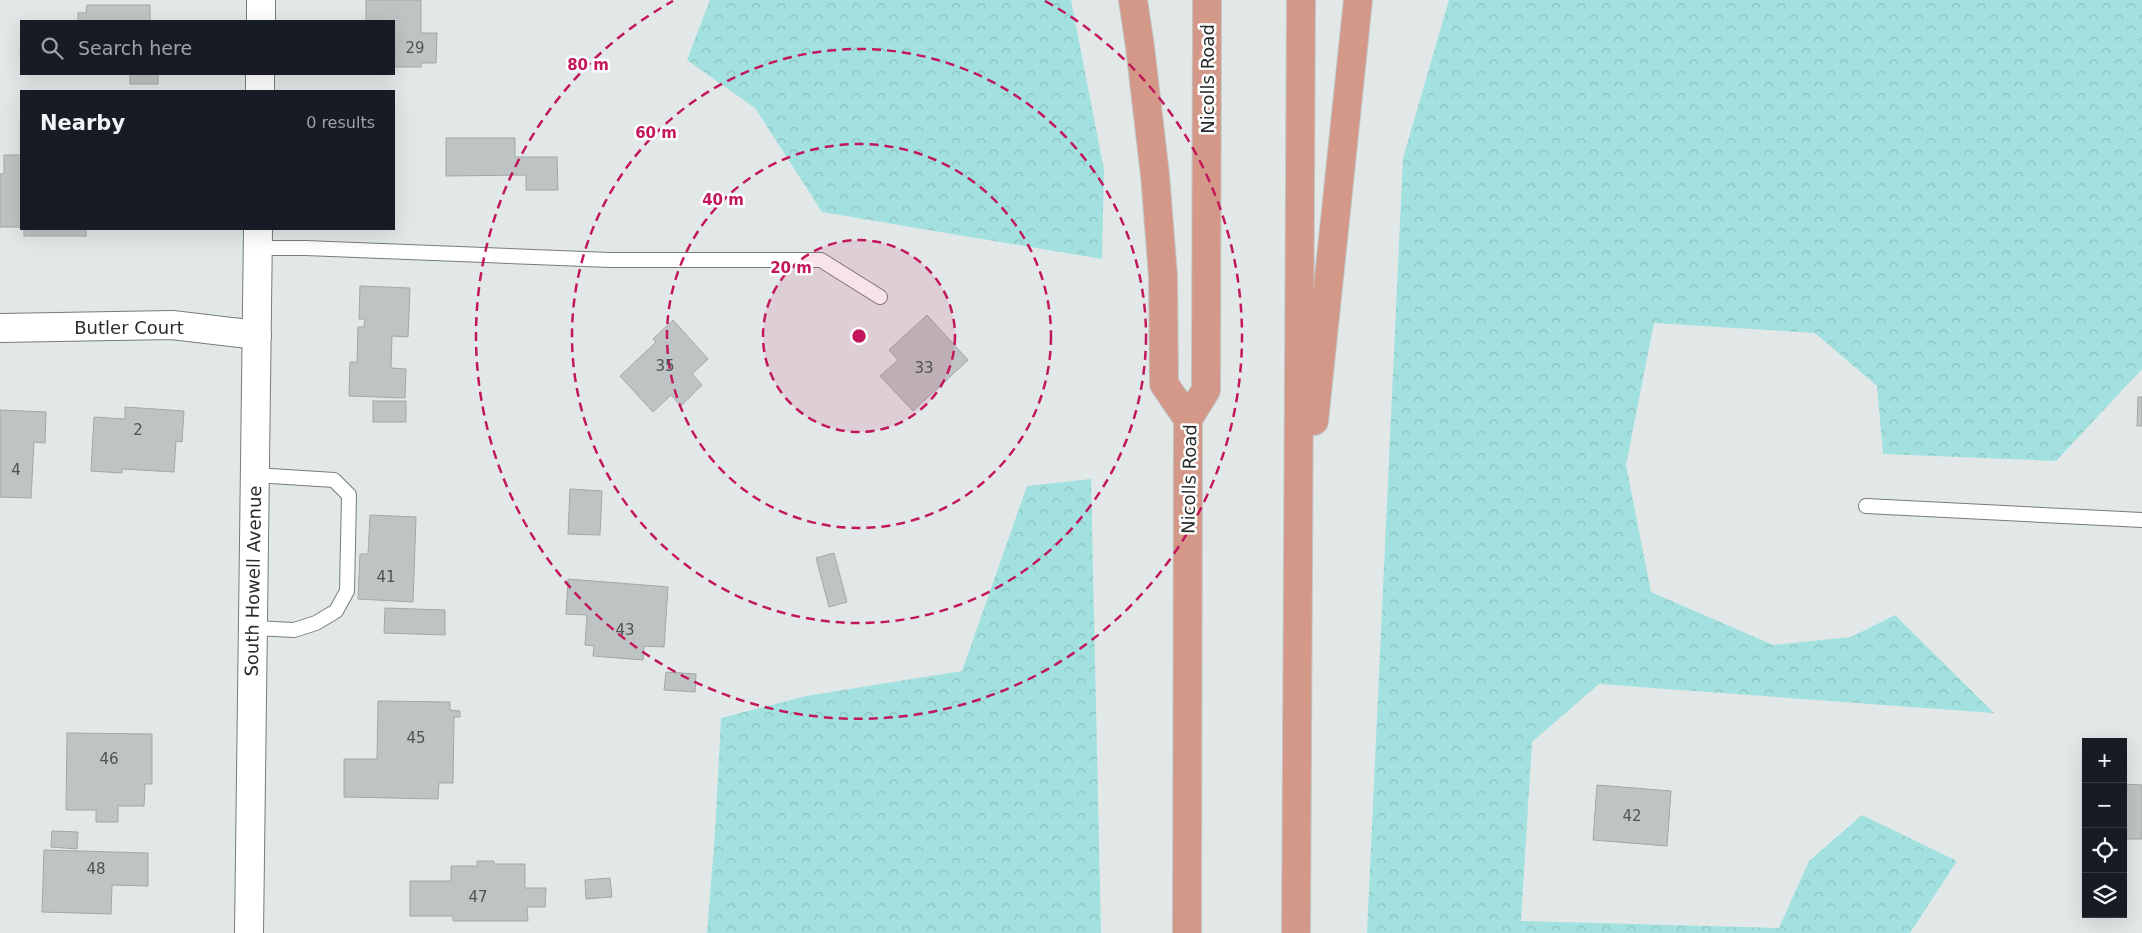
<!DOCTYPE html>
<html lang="en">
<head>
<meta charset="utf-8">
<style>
	body { margin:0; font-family:"DejaVu Sans",sans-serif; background:#20242c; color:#f1f3f6 }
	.controls { position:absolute; right:15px; bottom:15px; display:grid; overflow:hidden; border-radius:0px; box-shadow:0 5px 20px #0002 }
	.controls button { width:45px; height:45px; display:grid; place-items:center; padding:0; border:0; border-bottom:1px solid #363941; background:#171b24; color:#f1f3f6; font:25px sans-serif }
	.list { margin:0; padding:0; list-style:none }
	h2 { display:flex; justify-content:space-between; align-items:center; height:65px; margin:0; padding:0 20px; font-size:21px }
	h2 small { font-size:16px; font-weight:400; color:#9ea1a6 }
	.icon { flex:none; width:28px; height:28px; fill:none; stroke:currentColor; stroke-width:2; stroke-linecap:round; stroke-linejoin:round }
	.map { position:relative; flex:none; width:2142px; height:933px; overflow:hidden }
	.search { position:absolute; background:#171b24; box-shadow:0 5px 20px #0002; left:20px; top:20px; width:375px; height:55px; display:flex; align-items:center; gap:12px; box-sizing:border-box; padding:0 18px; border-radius:0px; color:#9ea1a6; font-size:19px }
	.panel { position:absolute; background:#171b24; box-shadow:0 5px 20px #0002; left:20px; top:90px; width:375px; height:140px; border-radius:0px }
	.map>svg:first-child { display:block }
	.forest { fill:url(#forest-crowns) }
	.building { fill:#bec4c4; stroke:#a2a8a7 }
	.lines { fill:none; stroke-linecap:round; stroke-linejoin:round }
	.service-casing { stroke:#767c7b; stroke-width:16 }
	.minor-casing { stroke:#767c7b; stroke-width:30 }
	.trunk-casing { stroke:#c3c4c4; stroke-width:30 }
	.service { stroke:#fff; stroke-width:14 }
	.minor { stroke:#fff; stroke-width:28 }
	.trunk { stroke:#d39888; stroke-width:28 }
	.ring { fill:none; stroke:#c2185b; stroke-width:2.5; stroke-dasharray:9 6 }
	.labels { text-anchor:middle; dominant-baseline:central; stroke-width:5; stroke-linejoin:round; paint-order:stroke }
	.number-label { font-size:15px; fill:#4f5252 }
	.street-label { font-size:18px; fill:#2a2c2c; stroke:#fff }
	.centre { fill:#c2185b; stroke:#fff; stroke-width:2.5 }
	.ring-label { font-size:15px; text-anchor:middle; font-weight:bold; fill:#c2185b; stroke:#fff; stroke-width:5; stroke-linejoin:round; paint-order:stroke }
</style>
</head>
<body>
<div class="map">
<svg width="2142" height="933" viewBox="0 0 2142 933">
	<defs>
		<pattern id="forest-crowns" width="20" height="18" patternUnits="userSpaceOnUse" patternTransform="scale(1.25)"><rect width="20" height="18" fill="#a2e1df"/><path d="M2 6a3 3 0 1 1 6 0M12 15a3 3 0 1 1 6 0" fill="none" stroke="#8cc1c0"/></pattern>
	</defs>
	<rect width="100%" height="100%" fill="#e2e8e8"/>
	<g class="forest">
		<path d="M710,0H1071L1104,170L1102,259L822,212L755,108L687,60Z"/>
		<path d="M1449,0H2142V369L2056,461L1883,454L1877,386L1815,333L1654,323L1626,465L1651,592L1773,645L1851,637L1895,615L1994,713L1599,684L1532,742L1521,921L1779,928L1809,861L1862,815L1957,861L1910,933H1367L1403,158Z"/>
		<path d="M1091,479L1101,933H707L715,833L721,718L806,696L962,671L1027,486Z"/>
	</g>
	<g class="building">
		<path d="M366,0H421V33H437L436,63H421V67H394V21H366Z"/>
		<path d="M87,5H150V21H78V13H86Z"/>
		<rect x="130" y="74" width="28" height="10"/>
		<path d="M446,138H515V157H557L558,190H526V175L446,176Z"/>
		<path d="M4,155H21V227H0V174H4Z"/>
		<rect x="24" y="229" width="62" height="7"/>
		<path d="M360,286L410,288L408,337L392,336L391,368L406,369L405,398L349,396L350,362H357L358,327H364L365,319H359Z"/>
		<path d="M927,315L968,360L913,411L880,376L898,360L889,350Z"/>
		<path d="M673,320L708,359L692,374L702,385L681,406L671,395L653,412L620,376L656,342L653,339Z"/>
		<path d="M2138,397H2142V426H2137Z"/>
		<rect x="373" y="401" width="33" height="21"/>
		<path d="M125,407L184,411L182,442L176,441L174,472L122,469V473L91,471L94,417L125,419Z"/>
		<path d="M0,410L46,412L45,443L34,442L31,498L0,497Z"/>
		<path d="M570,489L602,491L600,535L568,534Z"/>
		<path d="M370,515L416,517L413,602L358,599L360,554H368Z"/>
		<path d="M834,553L847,602L829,607L816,558Z"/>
		<path d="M568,579L668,587L664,647L644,646L643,660L593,656L594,646L585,645L587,615L566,614Z"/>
		<path d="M385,608L445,610V635L384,633Z"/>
		<path d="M666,672L696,674L695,692L664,690Z"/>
		<path d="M378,701L450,702V710L460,711V717H454L453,783H439L438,799L344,797V759H377Z"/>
		<path d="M67,733L152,734V784H145L144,806H118V822H96V810H66Z"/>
		<path d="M2123,784L2142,785V839H2123Z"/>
		<path d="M1597,785L1671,791L1667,846L1593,840Z"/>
		<path d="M52,831L78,832L77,849L51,847Z"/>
		<path d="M44,850L148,853V886L112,885L111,914L42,912Z"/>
		<path d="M477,861H494V864H525V888H546L545,907H527L528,921H453V916H410V881H451V866H477Z"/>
		<path d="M610,878L612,897L586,899L585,880Z"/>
	</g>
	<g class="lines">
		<defs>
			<g id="service">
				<path d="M258,248H305L610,260H821L880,297"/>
				<path d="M1866,506L2142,520"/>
				<path d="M253,628L294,630L316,623L336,611L347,591L349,495L334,480L255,475"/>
			</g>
			<g id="minor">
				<path d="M261,21V0"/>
				<path d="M260,91V74"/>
				<path d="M0,328L172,325L257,335"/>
				<path d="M249,933L258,229"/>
			</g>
			<g id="trunk">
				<path d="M1133,0L1140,47L1155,175L1163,276L1164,384L1188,419"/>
				<path d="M1314,421L1358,0"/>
				<path d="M1187,933L1188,419L1206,390L1207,0"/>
				<path d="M1296,933L1301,0"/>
			</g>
		</defs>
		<use href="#service" class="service-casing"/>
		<use href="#minor" class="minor-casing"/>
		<use href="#trunk" class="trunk-casing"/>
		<use href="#service" class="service"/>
		<use href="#minor" class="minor"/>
		<use href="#trunk" class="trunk"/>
	</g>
	<circle cx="859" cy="336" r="96" fill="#c2185b" fill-opacity=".12"/>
	<g class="ring">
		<circle cx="859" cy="336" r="96"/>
		<circle cx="859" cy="336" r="192"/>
		<circle cx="859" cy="336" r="287"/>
		<path d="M1045 1A383 383 0 1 1 673 1"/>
	</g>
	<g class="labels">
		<g class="number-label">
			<text x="415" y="48">29</text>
			<text x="665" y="366">35</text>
			<text x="924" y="368">33</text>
			<text x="138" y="430">2</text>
			<text x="16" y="470">4</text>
			<text x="386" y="577">41</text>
			<text x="625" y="630">43</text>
			<text x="416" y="738">45</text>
			<text x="109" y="759">46</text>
			<text x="1632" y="816">42</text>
			<text x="96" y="869">48</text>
			<text x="478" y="897">47</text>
		</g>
		<g class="street-label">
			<text transform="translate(1207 79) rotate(-90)">Nicolls Road</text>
			<text x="129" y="327">Butler Court</text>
			<text transform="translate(1189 479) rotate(-89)">Nicolls Road</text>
			<text transform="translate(253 581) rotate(-89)">South Howell Avenue</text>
		</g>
	</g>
	<circle cx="859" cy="336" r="8" class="centre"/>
	<g class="ring-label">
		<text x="588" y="70">80 m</text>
		<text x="656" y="138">60 m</text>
		<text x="723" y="205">40 m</text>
		<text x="791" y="273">20 m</text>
	</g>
</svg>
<div class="controls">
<button>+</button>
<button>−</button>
<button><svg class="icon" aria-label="locate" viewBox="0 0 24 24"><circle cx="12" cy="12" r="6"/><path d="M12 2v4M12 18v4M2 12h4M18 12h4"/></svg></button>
<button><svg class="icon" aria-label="layers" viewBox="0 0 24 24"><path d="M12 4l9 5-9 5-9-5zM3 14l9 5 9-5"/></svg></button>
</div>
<div class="search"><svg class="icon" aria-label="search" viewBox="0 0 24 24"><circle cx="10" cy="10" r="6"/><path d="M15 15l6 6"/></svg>Search here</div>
<section class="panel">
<h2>Nearby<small>0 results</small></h2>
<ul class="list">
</ul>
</section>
</div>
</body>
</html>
